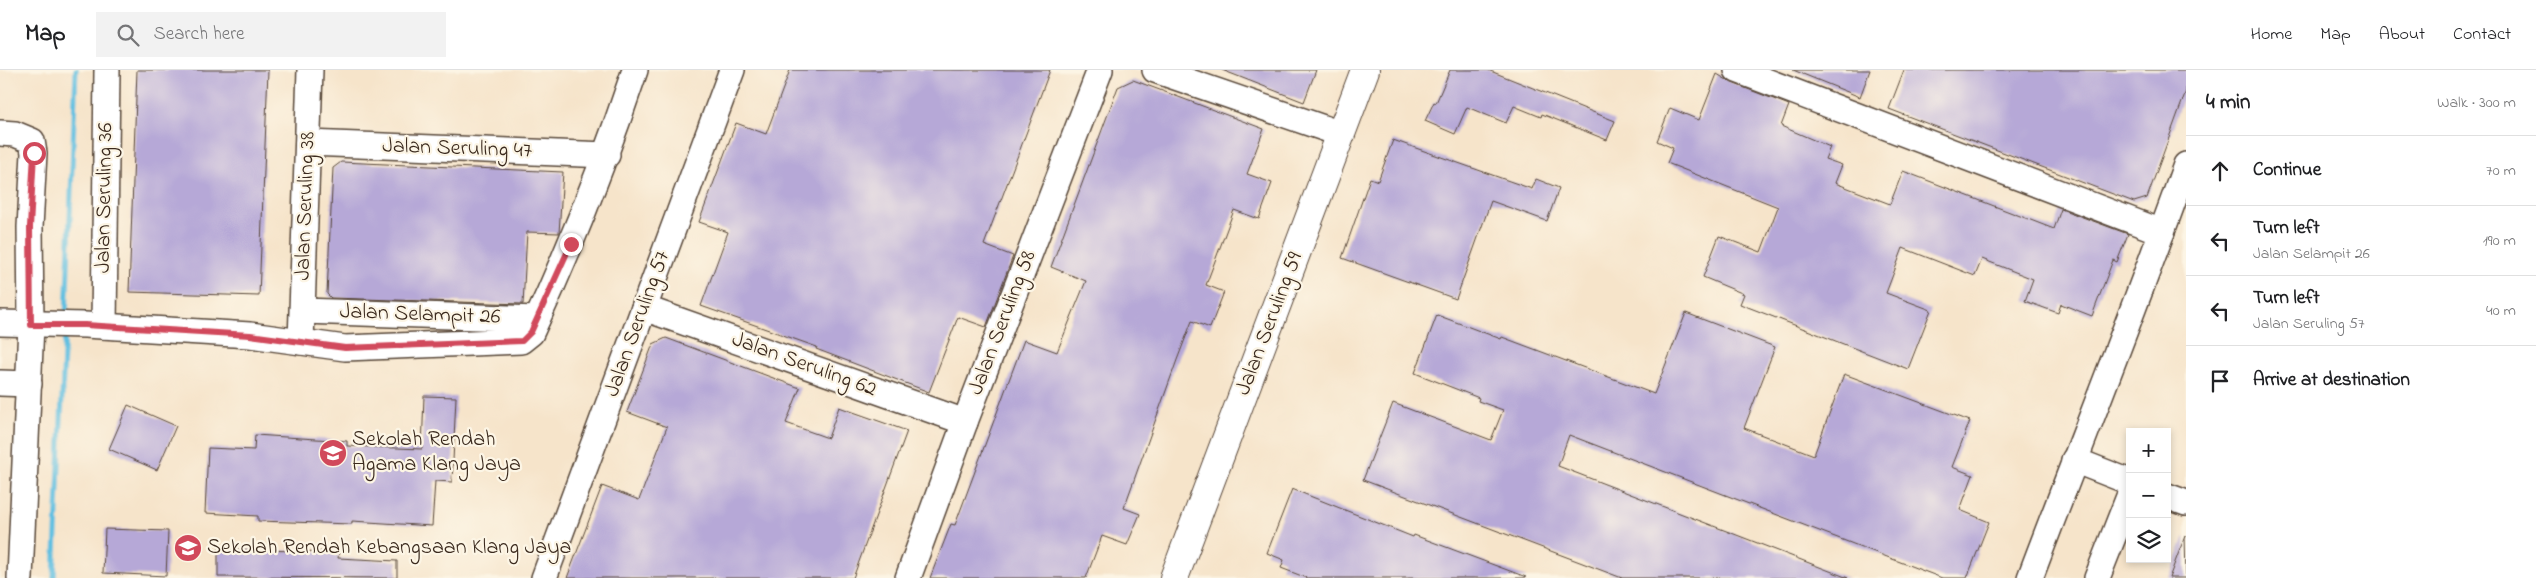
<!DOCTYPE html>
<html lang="en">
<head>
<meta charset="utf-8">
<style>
	body { margin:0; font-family:"Indie Flower",sans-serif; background:#f2f2f2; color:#202124 }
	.controls { position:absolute; right:15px; bottom:15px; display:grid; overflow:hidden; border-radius:0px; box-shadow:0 2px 8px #0003 }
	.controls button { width:45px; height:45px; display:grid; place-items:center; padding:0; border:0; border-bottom:1px solid #e0e0e0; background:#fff; color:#202124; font:25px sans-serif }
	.stop { position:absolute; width:15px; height:15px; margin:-11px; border:4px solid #d1495b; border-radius:50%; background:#fff }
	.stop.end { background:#d1495b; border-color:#fff; box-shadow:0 1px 5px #0008 }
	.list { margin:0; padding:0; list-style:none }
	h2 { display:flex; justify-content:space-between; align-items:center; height:65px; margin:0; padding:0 20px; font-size:21px }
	h2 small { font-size:16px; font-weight:400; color:#757577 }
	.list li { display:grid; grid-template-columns:32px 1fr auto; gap:15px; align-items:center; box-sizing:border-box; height:70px; padding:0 20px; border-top:1px solid #e0e0e0 }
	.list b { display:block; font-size:19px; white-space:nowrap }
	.list p { margin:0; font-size:16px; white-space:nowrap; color:#757577 }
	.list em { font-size:16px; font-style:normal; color:#757577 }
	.icon { flex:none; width:28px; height:28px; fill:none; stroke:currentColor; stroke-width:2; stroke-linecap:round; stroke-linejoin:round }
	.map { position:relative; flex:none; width:2186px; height:508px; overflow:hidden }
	header { display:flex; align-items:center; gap:30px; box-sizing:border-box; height:70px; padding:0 25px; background:#fff; border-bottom:1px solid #e0e0e0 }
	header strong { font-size:24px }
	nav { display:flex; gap:28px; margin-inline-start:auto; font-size:18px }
	.search { width:350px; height:45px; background:#f2f2f2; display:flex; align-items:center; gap:12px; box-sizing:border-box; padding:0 18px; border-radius:0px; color:#757577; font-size:19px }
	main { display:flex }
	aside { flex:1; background:#fff }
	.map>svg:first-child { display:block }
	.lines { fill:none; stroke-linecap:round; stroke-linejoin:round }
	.stream { stroke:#62c0e1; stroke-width:5 }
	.building { fill:#b6a8d7 }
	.minor-casing { stroke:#574638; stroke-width:28 }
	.major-casing { stroke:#574638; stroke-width:30 }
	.minor { stroke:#fff; stroke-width:25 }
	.major { stroke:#fff; stroke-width:28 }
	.route { stroke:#d1495b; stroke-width:6 }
	.labels { text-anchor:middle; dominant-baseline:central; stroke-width:4.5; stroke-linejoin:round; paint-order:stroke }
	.street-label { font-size:22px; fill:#3b2a1e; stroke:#fcf5e5 }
	.poi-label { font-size:22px; fill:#3b2a1e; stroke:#fcf5e5; text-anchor:start }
</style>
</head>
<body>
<header>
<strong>Map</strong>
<div class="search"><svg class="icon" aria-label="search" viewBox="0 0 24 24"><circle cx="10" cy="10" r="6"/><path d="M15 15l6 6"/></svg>Search here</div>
<nav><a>Home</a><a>Map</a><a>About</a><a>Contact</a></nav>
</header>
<main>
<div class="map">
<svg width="2186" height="508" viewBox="0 0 2186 508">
	<rect width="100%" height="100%" fill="#fcf5e5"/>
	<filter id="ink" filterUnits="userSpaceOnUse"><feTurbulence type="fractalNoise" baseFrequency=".02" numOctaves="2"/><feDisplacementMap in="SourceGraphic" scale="10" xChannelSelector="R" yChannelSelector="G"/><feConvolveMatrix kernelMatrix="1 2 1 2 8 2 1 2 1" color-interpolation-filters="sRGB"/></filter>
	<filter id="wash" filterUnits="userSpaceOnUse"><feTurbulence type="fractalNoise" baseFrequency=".0096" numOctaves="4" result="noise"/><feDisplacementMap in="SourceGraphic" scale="20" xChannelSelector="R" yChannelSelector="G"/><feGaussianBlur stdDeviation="1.12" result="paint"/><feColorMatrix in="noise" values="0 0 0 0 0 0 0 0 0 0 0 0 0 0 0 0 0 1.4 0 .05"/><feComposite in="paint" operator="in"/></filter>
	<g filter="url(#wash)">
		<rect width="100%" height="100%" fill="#f6e4ca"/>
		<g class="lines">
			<g class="stream">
				<path d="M66,247L76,0"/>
				<path d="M54,508L65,260"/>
			</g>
		</g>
		<g id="blocks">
			<g class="building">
				<path d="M137,0H268L259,226L129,222Z"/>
				<path d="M790,0H1050L984,175L1013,186L986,257L958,247L929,322L816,279L817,277L701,236L728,162L699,152L736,53L766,64Z"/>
				<path d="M1222,0H1316L1304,32Z"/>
				<path d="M1450,0H1488L1615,51L1607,70L1542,44L1541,47L1514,36L1506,53L1467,37L1455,64L1425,51L1434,32L1436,33Z"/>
				<path d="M1793,0H1870L1860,27Z"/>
				<path d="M1904,0H2186V21L2147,128L2134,132L1889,39Z"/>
				<path d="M1717,4L1732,13L1789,35L1781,56L1830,77L1825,89L1842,95L1835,113L1890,134L1903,101L2054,159L2061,139L2128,164L2117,192L2113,190L2092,246L2061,234L2058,243L2025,231L2033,209L1982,189L1975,206L1903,178L1886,223L1931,240L1908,299L1740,234L1744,224L1703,207L1719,166L1761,182L1778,137L1667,93L1673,78L1657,71L1670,38L1699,50Z"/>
				<path d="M1133,10L1264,59L1247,104L1272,113L1259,149L1234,140L1206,215L1224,222L1210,258L1192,251L1177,290L1124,438L1140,444L1127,475L1102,466L1086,508H930L951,454L955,455L1024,270L1057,282L1070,250L1086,211L1051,197L1118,17Z"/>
				<path d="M1393,70L1532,119L1536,109L1559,118L1547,151L1491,131L1456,229L1342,188L1370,108L1378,111Z"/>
				<path d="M341,92L563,102L559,163L527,162L523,234L331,228L327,224L333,98Z"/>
				<path d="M1686,243L1775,277L1744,358L1814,385L1844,304L1970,351L1952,397L1973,405L1960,440L1989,452L1967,508H1942L1569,365L1558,396L1848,508H1622L1363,410L1393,333L1491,370L1503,340L1478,331L1479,328L1415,303L1437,245L1501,269L1502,267L1654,324Z"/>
				<path d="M666,268L800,318L786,353L828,368L839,337L907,361L853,508H567L602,416L639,430L667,357L627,342L653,274Z"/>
				<path d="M424,326L456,327L452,412L435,411L432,456L352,451V454L258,451V446L205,443L208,378L254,380L255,365L347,371V376L422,379Z"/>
				<path d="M128,335L176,356L157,400L109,379Z"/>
				<path d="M1292,419L1413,467L1414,465L1526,507L1525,508H1307L1281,498L1284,490L1267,483Z"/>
				<path d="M105,459L168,461L166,506L103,503Z"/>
				<path d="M2185,466L2186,508H2169Z"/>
				<path d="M218,479L339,482L338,488L397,491V508L218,507Z"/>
			</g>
		</g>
	</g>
	<g filter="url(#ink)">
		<use href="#blocks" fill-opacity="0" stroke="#574638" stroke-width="1"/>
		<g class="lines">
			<defs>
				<g id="minor">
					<path d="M1155,0L1341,64"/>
					<path d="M1737,0L2162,162"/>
					<path d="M0,63L15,64L32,71L34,83L30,157L31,255L20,508"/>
					<path d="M308,73L607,85"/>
					<path d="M644,238L965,352"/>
					<path d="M303,241L537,249"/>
					<path d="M0,253L85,255L250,265L345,278L521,271L531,263C571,177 605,90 635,0"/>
					<path d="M104,256L107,0"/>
					<path d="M301,272L310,0"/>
					<path d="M0,313L29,314"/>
					<path d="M2074,390L2130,412"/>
					<path d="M2167,426L2186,433"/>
					<path d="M544,508L732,0"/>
					<path d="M908,508L965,352L1100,0"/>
					<path d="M2030,508C2082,370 2137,234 2186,95"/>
					<path d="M2097,508L2130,424"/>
				</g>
				<path id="major" d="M1174,508L1365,0"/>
			</defs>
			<use href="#minor" class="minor-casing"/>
			<use href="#major" class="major-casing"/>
			<use href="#minor" class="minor"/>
			<use href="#major" class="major"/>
		</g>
	</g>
	<g class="lines" filter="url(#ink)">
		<path class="route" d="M34,83L30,157L31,255H85L250,265L345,278L522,271L531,262L571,174"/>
	</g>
	<defs>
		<symbol id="school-disc" viewBox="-11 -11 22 22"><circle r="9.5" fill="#d1495b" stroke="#fcf5e5"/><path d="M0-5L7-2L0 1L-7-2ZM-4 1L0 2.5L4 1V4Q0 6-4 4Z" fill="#fff"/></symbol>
	</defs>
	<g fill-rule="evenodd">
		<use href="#school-disc" x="317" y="367" width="32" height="32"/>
		<use href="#school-disc" x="172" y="462" width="32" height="32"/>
	</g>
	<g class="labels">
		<g class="street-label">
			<text transform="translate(457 79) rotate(2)">Jalan Seruling 47</text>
			<text transform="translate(105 128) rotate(-89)">Jalan Seruling 36</text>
			<text transform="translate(306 136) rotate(-88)">Jalan Seruling 38</text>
			<text transform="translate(420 245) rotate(2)">Jalan Selampit 26</text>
			<text transform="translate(1003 253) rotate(-69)">Jalan Seruling 58</text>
			<text transform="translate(638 254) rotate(-70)">Jalan Seruling 57</text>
			<text transform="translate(1270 254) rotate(-69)">Jalan Seruling 59</text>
			<text transform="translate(804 295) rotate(20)">Jalan Seruling 62</text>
		</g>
		<g class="poi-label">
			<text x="352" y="370">Sekolah Rendah<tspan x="352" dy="25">Agama Klang Jaya</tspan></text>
			<text x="207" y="478">Sekolah Rendah Kebangsaan Klang Jaya</text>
		</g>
	</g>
</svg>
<div class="controls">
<button>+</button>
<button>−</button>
<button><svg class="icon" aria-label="layers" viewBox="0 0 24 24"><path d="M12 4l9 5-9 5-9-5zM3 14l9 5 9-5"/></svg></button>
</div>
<div class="stop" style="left:34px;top:83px"></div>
<div class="stop end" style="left:571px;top:174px"></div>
</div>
<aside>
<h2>4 min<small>Walk · 300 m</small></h2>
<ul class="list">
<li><svg class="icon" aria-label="ahead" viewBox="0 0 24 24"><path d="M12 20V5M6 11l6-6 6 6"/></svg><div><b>Continue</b></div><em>70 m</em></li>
<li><svg class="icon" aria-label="left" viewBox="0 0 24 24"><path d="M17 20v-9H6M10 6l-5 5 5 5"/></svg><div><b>Turn left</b><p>Jalan Selampit 26</p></div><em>190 m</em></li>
<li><svg class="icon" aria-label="left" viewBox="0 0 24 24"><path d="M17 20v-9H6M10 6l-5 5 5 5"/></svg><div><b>Turn left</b><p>Jalan Seruling 57</p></div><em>40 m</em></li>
<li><svg class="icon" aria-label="arrive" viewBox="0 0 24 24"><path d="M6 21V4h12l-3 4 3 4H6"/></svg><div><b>Arrive at destination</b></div></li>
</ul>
</aside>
</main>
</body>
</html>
